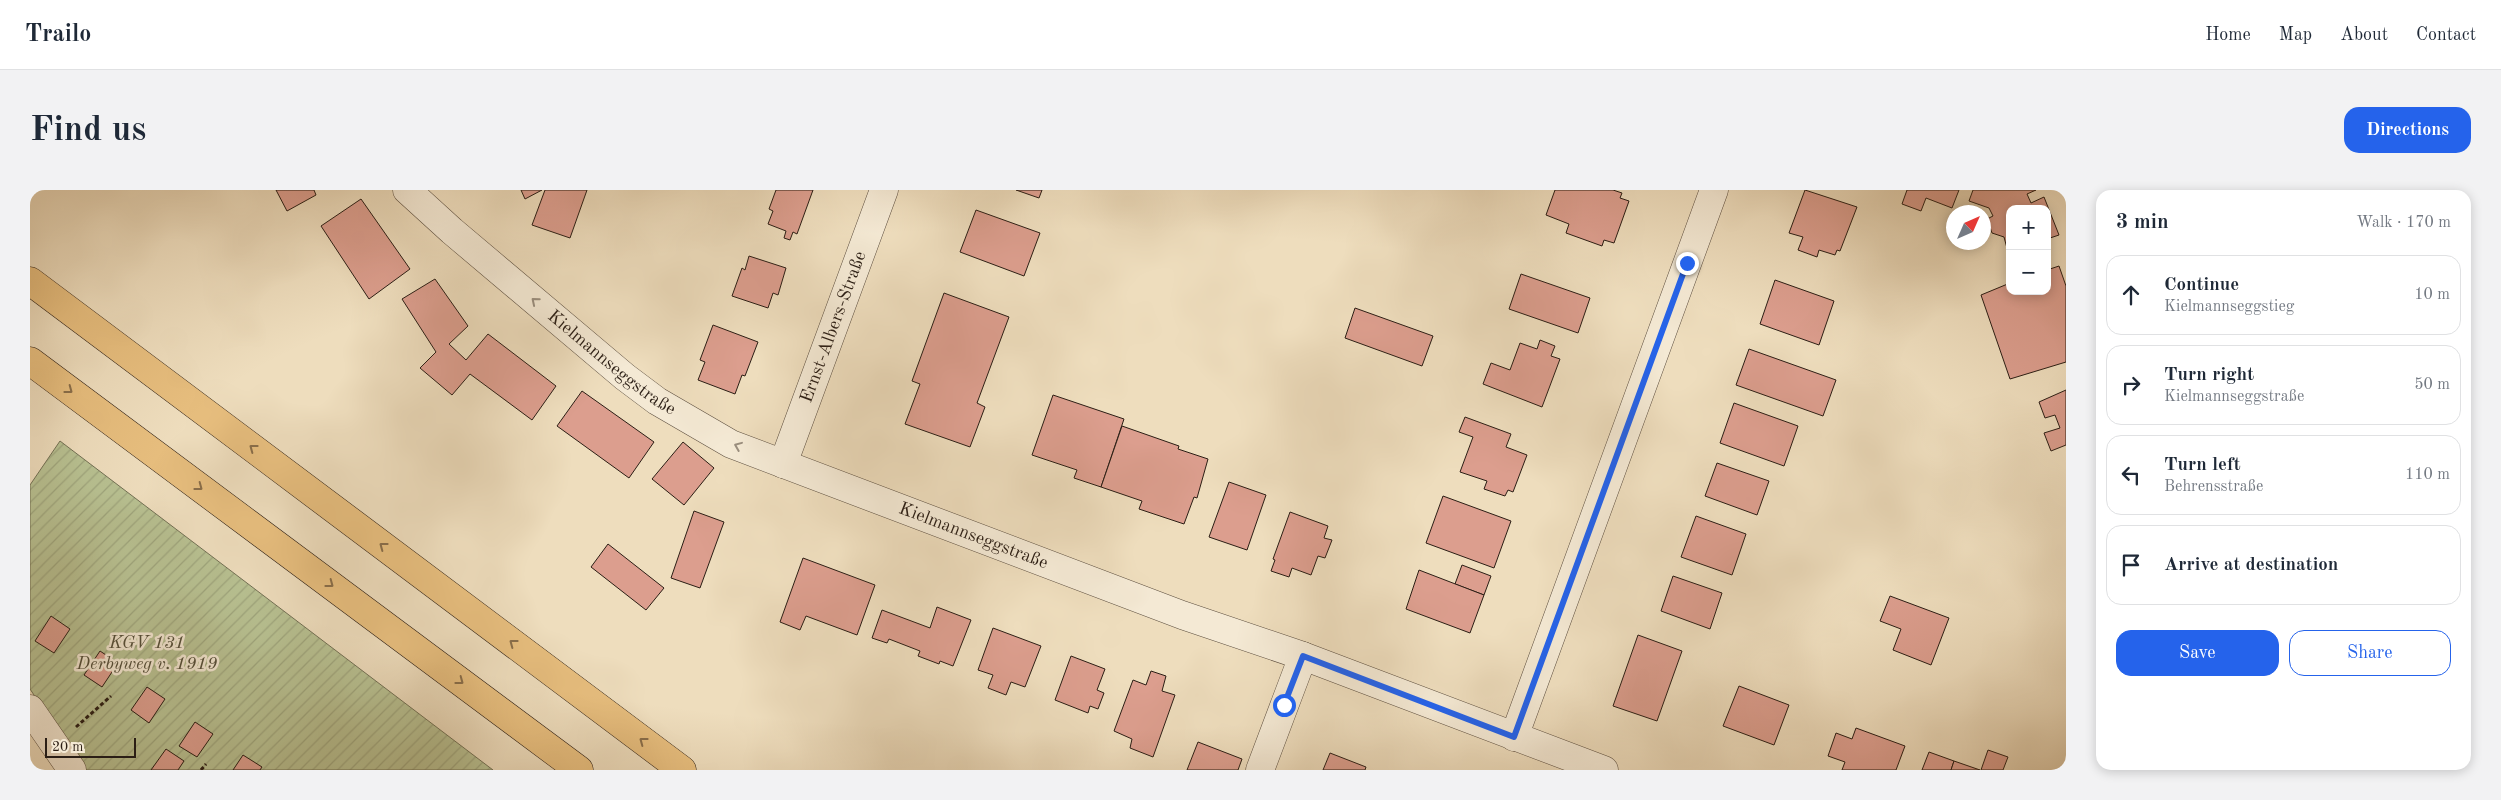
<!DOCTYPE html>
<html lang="en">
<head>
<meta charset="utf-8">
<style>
	body { margin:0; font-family:"Old Standard TT",serif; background:#f2f2f3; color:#1f2937 }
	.controls { position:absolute; right:15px; top:15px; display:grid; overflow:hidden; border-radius:10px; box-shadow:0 2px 12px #0003 }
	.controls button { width:45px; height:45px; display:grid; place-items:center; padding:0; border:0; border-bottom:1px solid #e0e1e3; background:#fff; color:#1f2937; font:25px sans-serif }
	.compass { position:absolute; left:1916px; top:15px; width:45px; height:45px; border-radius:50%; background:#fff; box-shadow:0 2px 12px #0003; rotate:45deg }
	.scale { position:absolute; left:15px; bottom:12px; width:91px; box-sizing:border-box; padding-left:5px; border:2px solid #2b1e15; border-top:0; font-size:14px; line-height:18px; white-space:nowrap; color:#2b1e15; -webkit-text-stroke:4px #f4e9d4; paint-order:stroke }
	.stop { position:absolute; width:15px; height:15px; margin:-11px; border:4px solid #2563eb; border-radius:50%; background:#fff }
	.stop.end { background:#2563eb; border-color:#fff; box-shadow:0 1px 5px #0008 }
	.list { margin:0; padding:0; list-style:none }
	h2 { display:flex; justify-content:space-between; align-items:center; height:65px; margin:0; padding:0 20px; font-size:21px }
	h2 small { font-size:16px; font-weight:400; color:#747a83 }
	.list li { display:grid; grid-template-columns:32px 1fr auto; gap:15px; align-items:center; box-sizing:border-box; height:80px; margin:0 10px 10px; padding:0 10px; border:1px solid #e0e1e3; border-radius:15px }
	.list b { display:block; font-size:19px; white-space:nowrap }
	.list p { margin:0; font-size:16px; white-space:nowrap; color:#747a83 }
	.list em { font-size:16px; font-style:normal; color:#747a83 }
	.actions { display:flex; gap:10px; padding:15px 20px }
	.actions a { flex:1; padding:11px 0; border:1px solid #2563eb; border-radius:15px; text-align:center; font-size:18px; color:#2563eb }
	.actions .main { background:#2563eb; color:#fff }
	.icon { flex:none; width:28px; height:28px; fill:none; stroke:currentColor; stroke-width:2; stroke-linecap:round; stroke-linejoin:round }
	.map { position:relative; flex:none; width:2036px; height:580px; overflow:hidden; border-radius:15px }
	header { display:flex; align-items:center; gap:30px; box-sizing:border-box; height:70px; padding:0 25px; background:#fff; border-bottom:1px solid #e0e1e3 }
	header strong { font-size:24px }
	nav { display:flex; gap:28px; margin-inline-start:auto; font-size:18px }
	.intro { display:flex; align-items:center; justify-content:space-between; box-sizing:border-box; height:120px; padding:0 30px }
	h1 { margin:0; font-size:35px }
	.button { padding:12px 22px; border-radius:15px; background:#2563eb; color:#fff; font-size:18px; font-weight:700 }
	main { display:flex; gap:30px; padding:0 30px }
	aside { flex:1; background:#fff; border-radius:15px; box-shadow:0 2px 12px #0003 }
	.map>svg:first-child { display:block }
	.garden { fill:url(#garden-furrows); stroke:#727054 }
	.building { fill:#dc9e8e; stroke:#2b1e15 }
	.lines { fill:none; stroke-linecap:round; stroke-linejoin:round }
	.minor-casing { stroke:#5c4e3f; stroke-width:29 }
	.highway-casing { stroke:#2b1e15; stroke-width:29 }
	.path { stroke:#2b1e15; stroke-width:3; stroke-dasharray:4 2.5; stroke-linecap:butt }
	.minor { stroke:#f4e9d4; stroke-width:28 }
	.highway { stroke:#e7be7e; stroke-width:28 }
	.oneway { stroke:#9a8e7e }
	.oneway2 { stroke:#896e4a }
	.route { stroke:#2563eb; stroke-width:6 }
	.labels { text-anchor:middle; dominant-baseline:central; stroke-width:5; stroke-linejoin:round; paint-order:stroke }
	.street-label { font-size:18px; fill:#2b1e15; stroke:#f4e9d4 }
	.park-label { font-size:18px; font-style:italic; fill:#554f3a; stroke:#f4e9d4 }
</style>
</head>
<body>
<header>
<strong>Trailo</strong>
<nav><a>Home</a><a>Map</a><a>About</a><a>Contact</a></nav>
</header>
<div class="intro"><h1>Find us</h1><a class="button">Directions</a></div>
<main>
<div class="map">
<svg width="2036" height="580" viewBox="0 0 2036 580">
	<defs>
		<pattern id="garden-furrows" width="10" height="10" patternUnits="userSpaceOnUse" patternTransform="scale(1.25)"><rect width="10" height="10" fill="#b8c192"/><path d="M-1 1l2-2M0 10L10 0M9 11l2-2" fill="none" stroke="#9ea57d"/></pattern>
	</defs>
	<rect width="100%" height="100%" fill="#eeddbd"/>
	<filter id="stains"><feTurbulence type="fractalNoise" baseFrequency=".004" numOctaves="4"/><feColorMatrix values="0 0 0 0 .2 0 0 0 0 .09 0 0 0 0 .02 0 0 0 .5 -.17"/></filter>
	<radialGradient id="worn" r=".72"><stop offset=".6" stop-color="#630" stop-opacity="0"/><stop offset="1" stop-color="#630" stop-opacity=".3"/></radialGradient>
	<path class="garden" d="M30,251L463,580H54L0,499V295Z"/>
	<g class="building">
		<path d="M246,0H284L286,5L257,21Z"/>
		<path d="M491,0H512L495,9Z"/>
		<path d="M515,0H557L540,48L502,35Z"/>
		<path d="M746,0H783L767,44L763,42L760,50L754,48L756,41L738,34L743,21L739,19Z"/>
		<path d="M986,0H1012L1009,8Z"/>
		<path d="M1525,0H1583L1592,3L1590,8L1599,11L1584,53L1574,50L1572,56L1536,43L1539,34L1516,25Z"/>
		<path d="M1775,0L1827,17L1810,61L1807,60L1805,65L1789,60L1787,67L1768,60L1773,47L1759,43Z"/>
		<path d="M1877,0H1929L1922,18L1896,8L1891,21L1872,14Z"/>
		<path d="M1943,0H2006L1997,4L2001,13L2014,7L2029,45L2017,49V19H1980L1978,62L1974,47L1962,43L1957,29L1963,26L1959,18L1939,11Z"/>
		<path d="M331,9L380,79L339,109L291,36Z"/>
		<path d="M946,20L1010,43L994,86L930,62Z"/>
		<path d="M719,66L756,78L748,105L743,103L738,118L702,106L712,78L715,80Z"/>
		<path d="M2029,76L2036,96V172L1980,189L1951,105L1980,93V101H2017V80Z"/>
		<path d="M1491,84L1560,108L1548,143L1479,119Z"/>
		<path d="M405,89L438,136L419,154L436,170L458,144L526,196L502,230L440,184L422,205L390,178L406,162L372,109Z"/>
		<path d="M1745,90L1804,111L1789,155L1730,134Z"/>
		<path d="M914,103L979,127L947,213L955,217L940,257L875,234L890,194L882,191Z"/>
		<path d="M1325,118L1403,146L1392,176L1315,148Z"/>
		<path d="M683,135L728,152L715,186L712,185L705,204L668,190L675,172L670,170Z"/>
		<path d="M1510,150L1525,156L1521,166L1530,169L1512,217L1453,194L1461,173L1480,180L1490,153L1507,159Z"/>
		<path d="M1719,159L1806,190L1793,226L1706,195Z"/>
		<path d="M2036,200V255L2021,261L2014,243L2030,238L2025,225L2015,228L2009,212Z"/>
		<path d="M552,201L624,252L599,288L527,236Z"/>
		<path d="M1023,205L1094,229L1071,297L1044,288L1047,280L1002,265Z"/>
		<path d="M1704,213L1768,236L1754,276L1690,253Z"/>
		<path d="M1435,227L1481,244L1476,257L1497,265L1483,302L1478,300L1475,306L1454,299L1457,291L1430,282L1443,247L1429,242Z"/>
		<path d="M1092,236L1149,256L1148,259L1178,269L1167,308L1164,307L1154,334L1109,319L1112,311L1071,297Z"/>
		<path d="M653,252L684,278L654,315L622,289Z"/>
		<path d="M1687,273L1739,291L1727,325L1675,306Z"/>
		<path d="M1199,292L1236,305L1217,360L1179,347Z"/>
		<path d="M1413,306L1481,331L1464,378L1396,353Z"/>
		<path d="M664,321L694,332L670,398L641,388Z"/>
		<path d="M1260,322L1298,336L1294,348L1302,350L1295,368L1288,366L1281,385L1262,378L1259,387L1241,381L1245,370L1243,369Z"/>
		<path d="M1666,326L1716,344L1702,385L1651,367Z"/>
		<path d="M578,354L634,398L616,420L561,377Z"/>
		<path d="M773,368L845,395L827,445L776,426L770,440L750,432Z"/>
		<path d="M1432,375L1461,386L1454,405L1425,394Z"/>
		<path d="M1389,380L1454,405L1440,443L1376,419Z"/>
		<path d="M1643,386L1692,403L1680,439L1631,421Z"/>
		<path d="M1860,406L1919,428L1901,475L1863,460L1871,439L1850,431Z"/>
		<path d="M907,417L941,430L923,476L910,471L909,474L888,466L890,461L859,449L857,453L842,448L852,420L900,438Z"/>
		<path d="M21,426L40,439L24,463L5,451Z"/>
		<path d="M963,438L1011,456L995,497L981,492L976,505L958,498L963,485L948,480Z"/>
		<path d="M1608,445L1652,461L1627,531L1583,516Z"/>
		<path d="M70,461L88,473L72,497L54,485Z"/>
		<path d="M1041,466L1075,479L1067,500L1074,503L1068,519L1060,516L1058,523L1025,510Z"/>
		<path d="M1121,481L1136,486L1132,501L1145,505L1123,567L1100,558L1102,549L1084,541L1103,490L1116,495Z"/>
		<path d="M1709,496L1759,515L1744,555L1693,536Z"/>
		<path d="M117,497L135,509L119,533L101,520Z"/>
		<path d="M165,532L183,544L167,567L149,556Z"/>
		<path d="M1826,538L1875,556L1866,580H1812L1815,572L1798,566L1806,543L1822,549Z"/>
		<path d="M1168,552L1212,569L1208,580H1157Z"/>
		<path d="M136,559L154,571L148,580H121Z"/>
		<path d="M1958,560L1978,567L1973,580H1951Z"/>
		<path d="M1899,562L1924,571L1921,580H1892Z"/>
		<path d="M1300,563L1336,577L1335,580H1293Z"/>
		<path d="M213,565L232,577L230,580H203Z"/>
		<path d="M1924,571L1950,580H1921Z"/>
	</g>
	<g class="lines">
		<defs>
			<g id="minor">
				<path id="s1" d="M377,0L422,41L595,187L627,211L701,254L1152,425L1273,466L1574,580"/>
				<path id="s2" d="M753,274L854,0"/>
				<path d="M0,519L42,580"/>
				<path d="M1484,547L1684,0"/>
				<path d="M1230,580L1273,466"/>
			</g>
			<g id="highway">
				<path d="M0,91L652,580"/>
				<path d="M0,171L549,580"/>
			</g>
		</defs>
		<use href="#minor" class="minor-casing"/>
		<use href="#highway" class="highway-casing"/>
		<g class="path">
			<path d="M46,537L81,506"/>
			<path d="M171,580L176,574"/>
		</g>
		<use href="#minor" class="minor"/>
		<use href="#highway" class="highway"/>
	</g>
	<defs><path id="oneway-chevron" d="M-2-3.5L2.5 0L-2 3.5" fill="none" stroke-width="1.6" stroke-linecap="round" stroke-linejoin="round" transform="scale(1.25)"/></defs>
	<g class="oneway">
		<use href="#oneway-chevron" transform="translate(505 111) rotate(-140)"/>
		<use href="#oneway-chevron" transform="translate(708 256) rotate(-158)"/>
	</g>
	<g class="oneway2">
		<use href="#oneway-chevron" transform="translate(39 200) rotate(37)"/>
		<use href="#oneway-chevron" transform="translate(223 258) rotate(-143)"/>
		<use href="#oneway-chevron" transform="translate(169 297) rotate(37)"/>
		<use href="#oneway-chevron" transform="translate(353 356) rotate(-143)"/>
		<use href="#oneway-chevron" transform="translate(300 394) rotate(37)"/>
		<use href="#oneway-chevron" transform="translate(483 453) rotate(-143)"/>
		<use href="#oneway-chevron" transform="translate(430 491) rotate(37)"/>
		<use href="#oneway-chevron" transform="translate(613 551) rotate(-143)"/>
	</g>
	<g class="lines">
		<path class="route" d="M1254,515L1273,466L1484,547L1657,73"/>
	</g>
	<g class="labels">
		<g class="street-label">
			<text stroke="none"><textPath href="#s2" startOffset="146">Ernst-Albers-Straße</textPath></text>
			<text stroke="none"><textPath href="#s1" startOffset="268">Kielmannseggstraße</textPath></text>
			<text stroke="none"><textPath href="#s1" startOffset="672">Kielmannseggstraße</textPath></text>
		</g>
		<g class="park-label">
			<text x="117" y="453">KGV 131<tspan x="117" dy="21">Derbyweg v. 1919</tspan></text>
		</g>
	</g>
	<rect width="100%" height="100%" filter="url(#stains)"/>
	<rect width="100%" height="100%" fill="url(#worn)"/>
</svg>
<div class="controls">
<button>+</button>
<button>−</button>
</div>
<svg class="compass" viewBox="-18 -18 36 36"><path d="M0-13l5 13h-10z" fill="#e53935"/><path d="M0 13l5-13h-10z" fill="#747a83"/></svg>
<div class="scale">20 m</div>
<div class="stop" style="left:1254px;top:515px"></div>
<div class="stop end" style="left:1657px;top:73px"></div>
</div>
<aside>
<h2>3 min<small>Walk · 170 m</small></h2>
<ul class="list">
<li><svg class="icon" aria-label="ahead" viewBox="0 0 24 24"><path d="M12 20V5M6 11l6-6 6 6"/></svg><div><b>Continue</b><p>Kielmannseggstieg</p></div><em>10 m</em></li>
<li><svg class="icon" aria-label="right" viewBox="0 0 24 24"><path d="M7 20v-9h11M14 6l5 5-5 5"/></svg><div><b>Turn right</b><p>Kielmannseggstraße</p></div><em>50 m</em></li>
<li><svg class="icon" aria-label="left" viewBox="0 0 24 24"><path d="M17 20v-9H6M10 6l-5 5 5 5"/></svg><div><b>Turn left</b><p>Behrensstraße</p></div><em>110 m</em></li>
<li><svg class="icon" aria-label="arrive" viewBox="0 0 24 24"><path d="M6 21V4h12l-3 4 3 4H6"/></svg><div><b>Arrive at destination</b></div></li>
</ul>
<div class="actions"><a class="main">Save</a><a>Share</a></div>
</aside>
</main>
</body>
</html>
